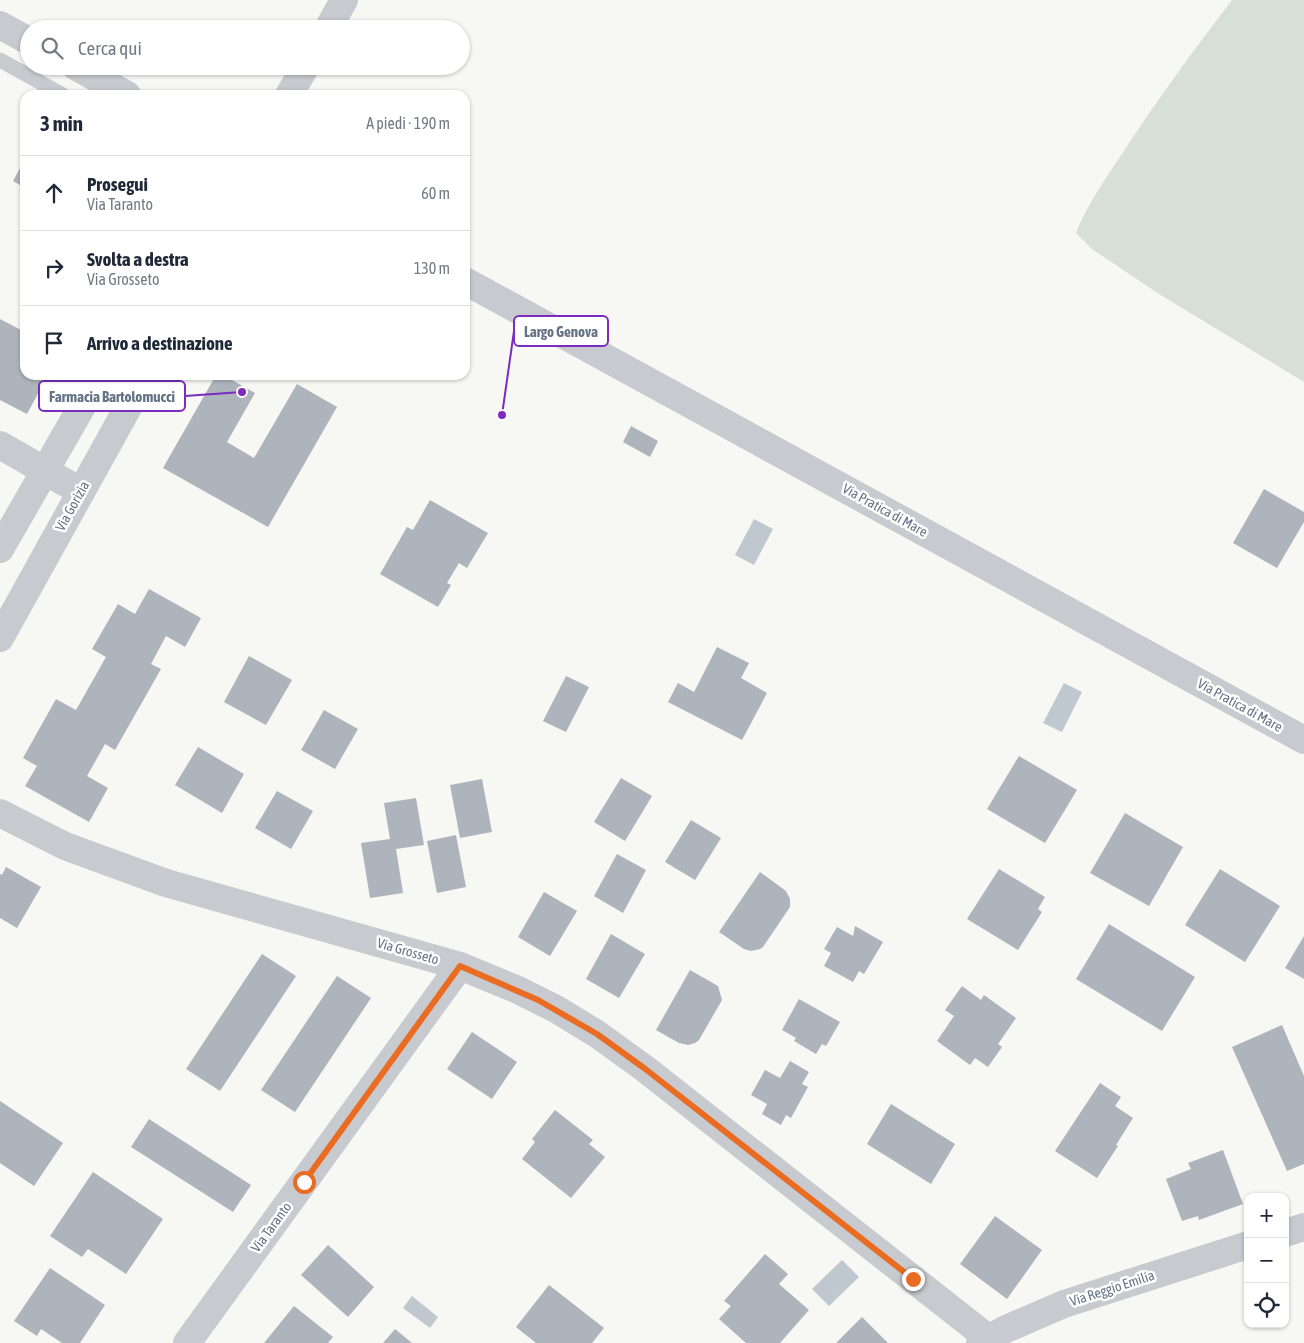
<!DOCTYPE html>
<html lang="it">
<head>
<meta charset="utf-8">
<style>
	body { margin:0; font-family:"Asap Condensed",sans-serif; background:#f6f6f7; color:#1f2937 }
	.controls { position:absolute; right:15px; bottom:15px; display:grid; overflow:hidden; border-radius:10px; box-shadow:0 1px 4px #0004 }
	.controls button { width:45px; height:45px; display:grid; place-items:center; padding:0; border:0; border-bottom:1px solid #e0e1e3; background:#fff; color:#1f2937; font:25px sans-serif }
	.stop { position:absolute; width:15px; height:15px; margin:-11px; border:4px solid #e96c22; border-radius:50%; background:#fff }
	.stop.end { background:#e96c22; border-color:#fff; box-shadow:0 1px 5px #0008 }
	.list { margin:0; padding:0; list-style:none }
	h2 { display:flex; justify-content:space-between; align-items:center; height:65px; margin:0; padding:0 20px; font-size:21px }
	h2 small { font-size:16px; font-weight:400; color:#747a83 }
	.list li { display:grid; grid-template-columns:32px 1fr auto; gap:15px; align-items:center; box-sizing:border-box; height:75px; padding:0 20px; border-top:1px solid #e0e1e3 }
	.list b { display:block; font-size:19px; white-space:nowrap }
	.list p { margin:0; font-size:16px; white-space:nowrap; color:#747a83 }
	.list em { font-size:16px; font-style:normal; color:#747a83 }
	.icon { flex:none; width:28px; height:28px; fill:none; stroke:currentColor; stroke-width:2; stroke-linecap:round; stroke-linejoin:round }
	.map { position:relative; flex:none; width:1304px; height:1343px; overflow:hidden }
	.search { position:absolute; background:#fff; box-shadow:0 1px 4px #0004; left:20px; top:20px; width:450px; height:55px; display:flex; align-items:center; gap:12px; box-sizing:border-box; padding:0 18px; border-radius:28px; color:#747a83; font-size:19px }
	.panel { position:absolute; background:#fff; box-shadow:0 1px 4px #0004; left:20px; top:90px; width:450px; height:290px; border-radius:15px }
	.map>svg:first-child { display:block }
	.green { fill:#d8dfd5 }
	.water { fill:#bfc8ce }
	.building { fill:#aeb4bb }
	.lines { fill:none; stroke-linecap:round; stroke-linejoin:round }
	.service { stroke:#c7cace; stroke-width:15 }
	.minor { stroke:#c7cace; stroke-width:28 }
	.tertiary { stroke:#c7cace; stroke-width:28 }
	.route { stroke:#e96c22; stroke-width:6 }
	.labels { text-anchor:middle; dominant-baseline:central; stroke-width:5; stroke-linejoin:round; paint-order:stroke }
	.street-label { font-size:14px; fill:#657386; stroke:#fff }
	.leader { fill:none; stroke:#7b2cbf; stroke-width:2 }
	.callout-dot { fill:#7b2cbf; stroke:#fff; stroke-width:2 }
	.callout { fill:#fff; stroke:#7b2cbf; stroke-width:2 }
	.callout-label { font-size:15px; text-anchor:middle; font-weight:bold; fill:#657386 }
</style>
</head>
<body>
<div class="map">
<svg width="1304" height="1343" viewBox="0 0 1304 1343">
	<rect width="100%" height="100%" fill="#f7f7f4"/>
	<path class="green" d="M1232,0H1304V382L1159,294L1092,249L1076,233C1087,205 1104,181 1120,157C1155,103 1193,51 1232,0Z"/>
	<g class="water">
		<path d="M754,519L773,529L754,565L735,555Z"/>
		<path d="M1064,683L1082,692L1062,732L1043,723Z"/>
		<path d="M842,1260L859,1277L829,1306L812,1289Z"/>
		<path d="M412,1296L438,1317L430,1328L403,1308Z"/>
	</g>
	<g class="building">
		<path d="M25,159V188L13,181Z"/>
		<path d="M0,319L25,332V375H48L27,414L0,400Z"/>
		<path d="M216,375H223L255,393L227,442L254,458L297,384L337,407L268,527L163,468Z"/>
		<path d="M631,426L658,441L650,457L623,442Z"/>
		<path d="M1264,489L1304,512V522L1277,568L1233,543Z"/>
		<path d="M430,500L488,533L467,568L459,563L447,583L451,585L438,607L380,574L407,527L413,530Z"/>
		<path d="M149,589L201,618L185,647L166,636L151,664L161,669L115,750L105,744L87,776L108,788L89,822L25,786L37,766L23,758L56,699L76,710L106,657L92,649L118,604L135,614Z"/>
		<path d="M717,647L749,663L741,678L767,693L742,740L668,702L678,683L694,692Z"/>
		<path d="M249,656L292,680L266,725L224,702Z"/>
		<path d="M566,676L589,687L566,732L543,721Z"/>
		<path d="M324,710L358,729L335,769L301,750Z"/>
		<path d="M198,747L244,774L222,813L175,785Z"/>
		<path d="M1019,756L1077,790L1045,843L987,809Z"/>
		<path d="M621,778L652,796L625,841L594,822Z"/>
		<path d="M482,779L492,832L460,838L450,785Z"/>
		<path d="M277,791L313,811L291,849L255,828Z"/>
		<path d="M416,798L424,845L396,849L403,893L370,898L361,843L390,839L384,803Z"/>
		<path d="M1125,813L1183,847L1149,906L1090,873Z"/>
		<path d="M691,820L721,838L695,880L665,862Z"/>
		<path d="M456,835L466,887L437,893L427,841Z"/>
		<path d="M617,854L646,870L623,913L594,896Z"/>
		<path d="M6,867L41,887L17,928L0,918V874L2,875Z"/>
		<path d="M999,869L1045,897L1038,909L1042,912L1018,950L967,919Z"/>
		<path d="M1220,869L1280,906L1245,962L1185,925Z"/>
		<path d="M760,872L786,891L790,899V907L763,947L760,949L751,951L744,949L719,932Z"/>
		<path d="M544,892L577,911L550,956L518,937Z"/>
		<path d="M1109,924L1195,977L1162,1031L1076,979Z"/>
		<path d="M855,926L883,942L864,974L859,971L853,982L824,966L831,953L824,949L837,927L853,936Z"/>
		<path d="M611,934L645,954L619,998L586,979Z"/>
		<path d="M1304,936V979L1285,968Z"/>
		<path d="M262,954L296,976L220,1091L186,1069Z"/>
		<path d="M690,970L718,986L722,1000L699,1040L695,1043L688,1045L679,1043L656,1030Z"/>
		<path d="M337,976L371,998L295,1112L261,1090Z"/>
		<path d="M962,986L981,1000L984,995L1016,1018L998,1044L1002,1047L988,1067L975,1058L970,1065L937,1041L954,1016L945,1010Z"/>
		<path d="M799,999L840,1022L826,1046L822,1044L816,1054L794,1041L796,1038L782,1030Z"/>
		<path d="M1282,1025L1304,1076V1164L1287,1171L1232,1047Z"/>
		<path d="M472,1032L517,1062L492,1099L447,1069Z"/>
		<path d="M790,1061L809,1072L802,1084L808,1087L791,1118L786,1115L781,1125L762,1114L767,1104L751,1095L765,1070L780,1078Z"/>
		<path d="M1100,1083L1121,1097L1115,1106L1133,1118L1116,1145L1118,1146L1097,1178L1055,1151Z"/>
		<path d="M0,1101L63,1143L34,1186L0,1163Z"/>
		<path d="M891,1104L955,1144L931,1184L867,1144Z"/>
		<path d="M555,1110L593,1140L589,1144L605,1157L571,1198L522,1159L535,1142L532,1139Z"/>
		<path d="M149,1119L251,1185L233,1212L131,1147Z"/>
		<path d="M1223,1150L1243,1204L1199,1220L1198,1216L1182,1221L1166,1179L1191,1169L1188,1163Z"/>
		<path d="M93,1172L163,1219L126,1274L88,1249L82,1257L50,1236Z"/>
		<path d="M995,1216L1042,1250L1007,1299L960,1264Z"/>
		<path d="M328,1245L374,1287L348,1317L301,1275Z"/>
		<path d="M765,1254L788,1274L779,1284L809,1310L780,1343H746L719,1319L731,1306L724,1301Z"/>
		<path d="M50,1268L105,1305L80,1343H62L41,1329L37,1336L14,1321Z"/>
		<path d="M549,1285L604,1328L592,1343H536L516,1327Z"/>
		<path d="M294,1306L333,1337L328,1343H264Z"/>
		<path d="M862,1317L888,1343H836Z"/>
		<path d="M395,1329L412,1343H383Z"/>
	</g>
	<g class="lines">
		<path class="service" d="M0,60L63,95"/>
		<g class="minor">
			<path d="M328,29L344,0"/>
			<path d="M289,95L306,66"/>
			<path d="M0,445L80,491"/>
			<path d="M0,813L65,846L166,883L460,966L518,990L556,1009L597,1034L644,1068L988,1338"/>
			<path d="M1285,1233L1304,1227"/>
			<path d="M187,1343L460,966"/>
			<path d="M980,1343L1006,1329L1064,1304L1248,1245"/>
		</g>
		<g class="tertiary">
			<path d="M0,25L29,41"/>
			<path d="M75,66L127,95"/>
			<path d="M465,281L1304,740"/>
			<path d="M0,549L100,375"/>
			<path d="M0,638L146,375"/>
		</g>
	</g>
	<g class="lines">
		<path class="route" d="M304,1182L460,966L538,1000L597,1034L644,1068L913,1279"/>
	</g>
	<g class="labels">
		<g class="street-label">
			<text transform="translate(72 506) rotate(-61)">Via Gorizia</text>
			<text transform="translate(885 510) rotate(29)">Via Pratica di Mare</text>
			<text transform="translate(1240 705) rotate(29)">Via Pratica di Mare</text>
			<text transform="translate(408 951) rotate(16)">Via Grosseto</text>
			<text transform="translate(271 1227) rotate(-54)">Via Taranto</text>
			<text transform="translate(1112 1288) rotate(-18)">Via Reggio Emilia</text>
		</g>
	</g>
	<path class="leader" d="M502 415L514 331M242 392L185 396"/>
	<g class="callout-dot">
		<circle cx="502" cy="415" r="5"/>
		<circle cx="242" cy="392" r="5"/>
	</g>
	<g class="callout">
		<rect x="514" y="316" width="94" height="30" rx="5"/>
		<rect x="39" y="381" width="146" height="30" rx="5"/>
	</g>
	<g class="callout-label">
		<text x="561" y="337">Largo Genova</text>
		<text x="112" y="402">Farmacia Bartolomucci</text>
	</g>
</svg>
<div class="controls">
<button>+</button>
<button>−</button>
<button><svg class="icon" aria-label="locate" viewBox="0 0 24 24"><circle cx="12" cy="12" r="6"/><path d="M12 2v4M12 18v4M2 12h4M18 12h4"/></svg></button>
</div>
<div class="stop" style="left:304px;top:1182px"></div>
<div class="stop end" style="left:913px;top:1279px"></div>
<div class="search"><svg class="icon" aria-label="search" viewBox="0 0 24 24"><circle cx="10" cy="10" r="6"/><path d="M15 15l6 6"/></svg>Cerca qui</div>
<section class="panel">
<h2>3 min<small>A piedi · 190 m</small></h2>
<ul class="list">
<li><svg class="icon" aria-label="ahead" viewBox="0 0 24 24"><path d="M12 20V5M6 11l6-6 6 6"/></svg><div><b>Prosegui</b><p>Via Taranto</p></div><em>60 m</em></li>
<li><svg class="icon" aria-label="right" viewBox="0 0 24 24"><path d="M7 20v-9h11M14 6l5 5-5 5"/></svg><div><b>Svolta a destra</b><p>Via Grosseto</p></div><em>130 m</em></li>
<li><svg class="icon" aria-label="arrive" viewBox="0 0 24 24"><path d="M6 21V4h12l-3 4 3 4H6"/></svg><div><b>Arrivo a destinazione</b></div></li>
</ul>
</section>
</div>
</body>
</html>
